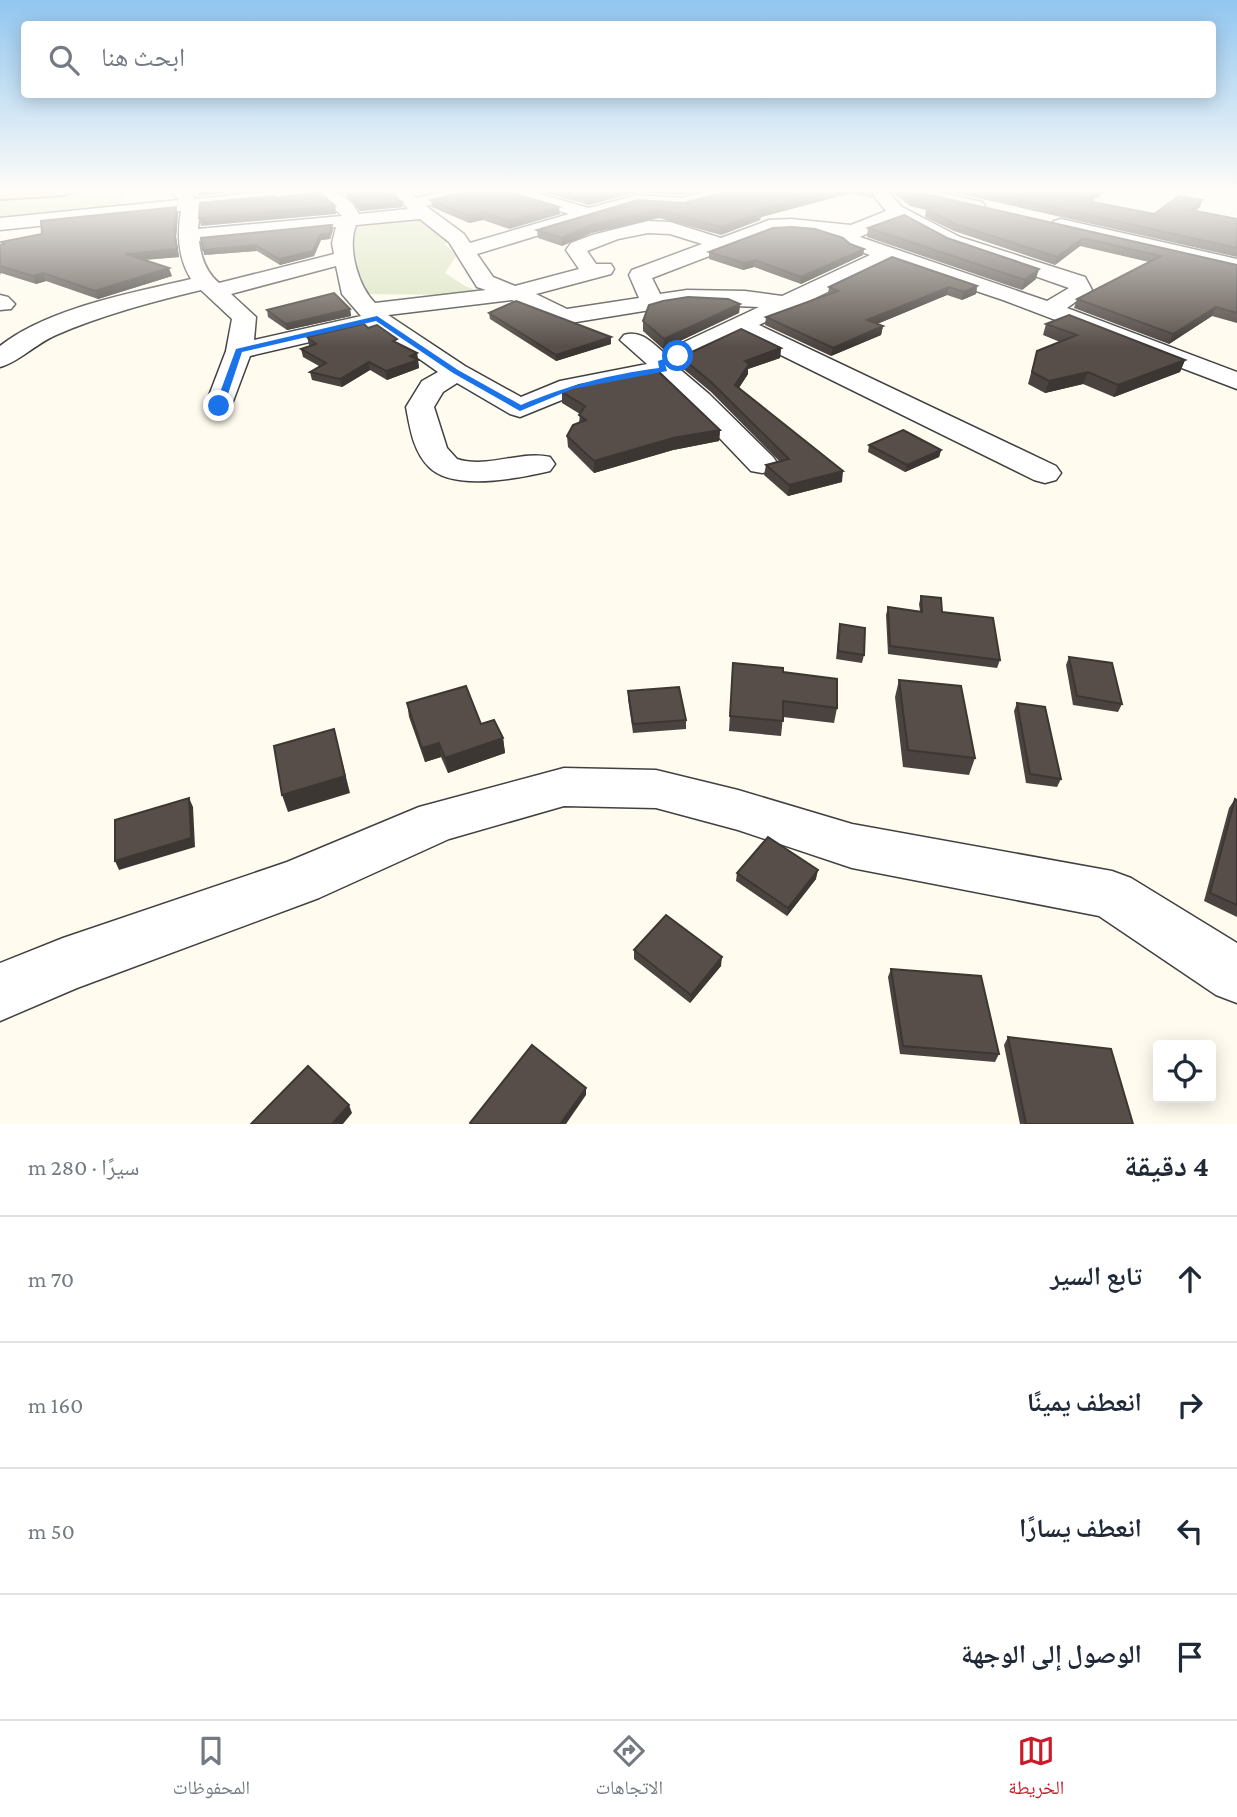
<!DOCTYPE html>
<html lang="ar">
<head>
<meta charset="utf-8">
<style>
	body { margin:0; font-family:"Crimson Pro","Noto Naskh Arabic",serif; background:#f2f2f3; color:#1f2937; direction:rtl }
	.controls { position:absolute; right:21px; bottom:21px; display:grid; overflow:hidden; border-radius:7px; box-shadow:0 4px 18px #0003 }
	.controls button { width:63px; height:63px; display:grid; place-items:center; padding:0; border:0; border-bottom:2px solid #e0e1e3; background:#fff; color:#1f2937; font:35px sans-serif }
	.stop { position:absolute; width:21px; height:21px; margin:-16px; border:5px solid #1a73e8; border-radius:50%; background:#fff }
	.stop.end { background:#1a73e8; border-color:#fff; box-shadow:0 2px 7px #0008 }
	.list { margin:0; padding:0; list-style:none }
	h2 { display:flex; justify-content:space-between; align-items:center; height:91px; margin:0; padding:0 28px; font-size:30px }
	h2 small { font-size:23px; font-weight:400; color:#747a83 }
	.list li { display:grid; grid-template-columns:46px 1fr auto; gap:21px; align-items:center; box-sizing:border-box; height:126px; padding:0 28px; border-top:2px solid #e0e1e3 }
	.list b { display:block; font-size:26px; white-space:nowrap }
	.list em { font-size:23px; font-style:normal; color:#747a83 }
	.icon { flex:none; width:38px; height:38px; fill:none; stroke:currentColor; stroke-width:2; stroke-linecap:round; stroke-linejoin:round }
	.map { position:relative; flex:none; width:1237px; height:1124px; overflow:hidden; direction:ltr }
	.search { position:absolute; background:#fff; box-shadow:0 4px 18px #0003; left:21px; right:21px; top:21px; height:77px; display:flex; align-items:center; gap:18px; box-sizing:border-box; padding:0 24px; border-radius:7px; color:#747a83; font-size:26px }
	.sheet { height:595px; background:#fff }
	nav { display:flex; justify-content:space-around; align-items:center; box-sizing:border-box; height:98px; border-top:2px solid #e0e1e3; background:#fff; font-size:19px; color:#747a83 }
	nav a { display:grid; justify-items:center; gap:4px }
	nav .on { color:#c91b29 }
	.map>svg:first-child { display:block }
	.cemetery { fill:#d8e3be }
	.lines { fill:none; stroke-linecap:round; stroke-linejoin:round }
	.minor-casing { stroke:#414141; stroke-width:3 }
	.major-casing { stroke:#1f1f1f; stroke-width:4 }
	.minor { fill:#fff; fill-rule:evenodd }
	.major { fill:#ffd35f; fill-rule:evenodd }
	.wall { fill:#4b433f }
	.shaded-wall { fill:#3d3733 }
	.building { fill:#574e49; stroke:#3d3733; stroke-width:2 }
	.route { fill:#1a73e8 }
</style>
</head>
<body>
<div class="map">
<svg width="1237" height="1124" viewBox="0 0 1237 1124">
	<rect width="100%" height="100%" fill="#fffbef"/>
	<g class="cemetery">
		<path d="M126,190L118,209L0,221V197Z"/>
		<path d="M419,218L430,224L452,242L444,244L457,255L445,273L465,286L475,290L466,295L365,294L348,241L353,225Z"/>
	</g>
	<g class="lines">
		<defs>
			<g id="minor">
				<path d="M171,190H189L195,199L283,190H343L340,194L353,204L359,214L408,209L391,190H409L416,198L449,190H479L476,194L426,206L464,234L470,243L569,214L502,194L499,190H526L589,208L637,195L682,198L709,190H736L733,194L683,208L638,205L477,254L493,277L515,286L579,269L566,250L571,243L592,235L648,221L670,222L721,238L769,220L791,219L851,225L886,211L869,190H887L902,207L960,237L1085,277L1092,290L1067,308L1237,372V389L1003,300L890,262L759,325L1056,466L1061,473L1056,480L1045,483L1034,480L740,335L676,366L709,394L773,457L778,464L773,471L762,473L751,471L689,406L658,379L579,393L520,417L510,414L457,383L443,392L434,407L447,448L457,459C488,469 520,450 550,457L555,464L550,471C520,478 453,492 429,467C413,451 410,428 406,407L422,381L438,372L374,327L250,356L229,412L219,415L209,412L205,406L226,351L232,319L201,290C151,302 102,315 56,335C37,343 17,363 0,367V346C48,308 132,293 191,279C178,258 177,234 181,211L0,230V218L178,200ZM321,196L342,216L198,229L200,209ZM420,219L449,242L477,287L486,290L375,303C358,286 347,248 356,225ZM898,219L946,245L1069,288L1047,301L860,237ZM336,227L332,243L334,254L219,283C206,272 201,258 199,241ZM791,231L841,236L840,238L850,248L870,255L782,296L745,291L687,290L660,294L652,278L772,232ZM648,233L670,234L702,244L632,270L629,275L639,298L567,309L536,294L611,274L614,269L611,264H596L587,251L618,239ZM336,266L342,294L361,316L254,340L256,317L231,294ZM512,300L564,324L687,304L759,307L663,352C651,342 641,330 624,335L620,340L647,364L560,381L521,397L465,366L388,315Z"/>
				<path d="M899,190H930L982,202L985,206L976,211L902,194Z"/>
				<path d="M1061,219L1237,259V271L1054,229L1051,225L1054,221Z"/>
				<path d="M0,295L8,297L15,304L11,309L0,310Z"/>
				<path d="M564,768L656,770L738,790L852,824L1112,871L1131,878L1237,943V1003L1216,995L1099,916L852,868L738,830L656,808L564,806L449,839L319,898L77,988L0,1021V963L63,938L287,862L419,807Z"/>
			</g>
			<path id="major" d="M0,190H74L65,195L0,199Z"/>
		</defs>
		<use href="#minor" class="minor-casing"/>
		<use href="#major" class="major-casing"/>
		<use href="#minor" class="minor"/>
		<use href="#major" class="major"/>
	</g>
	<g class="wall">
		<path d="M345,190L403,207L360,211L346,195Z"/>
		<path d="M535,190H700L682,195L636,192L589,205Z"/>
		<path d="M732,190L873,191L872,198L851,193L761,217L760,220L721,235L659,218L591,233L562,246L538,238L537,230L684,203Z"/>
		<path d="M890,190H908L1237,265V323L1212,316L1169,344L1074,308L1077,299L1149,262L1080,246L1055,265L954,231L925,217L926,210L910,206Z"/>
		<path d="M943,190H1109L1090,202L1154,214L1202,200L1200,207L1195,211L1237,219V257Z"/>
		<path d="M431,200L560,214L509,229L483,220L469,223L432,207Z"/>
		<path d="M176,207L178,214L176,237L179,257L145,260L172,276L98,299L46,281L36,284L1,273L0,275V245H3L1,242Z"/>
		<path d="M868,228L947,238L1036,279L1022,290L867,237Z"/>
		<path d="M333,230L330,239L321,240L314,256L280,265L257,251L204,255Z"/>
		<path d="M850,244L864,249L863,255L801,284L754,267L743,270L709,259V252Z"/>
		<path d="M977,286L976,294L962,300L947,295L877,324L883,326L881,335L831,356L765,325L766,317L828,294L829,287Z"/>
		<path d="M740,304L739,313L663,349L643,331V321Z"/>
		<path d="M350,309L351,316L287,330L268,317L267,310Z"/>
		<path d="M489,313L611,337V344L556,361L490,319Z"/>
		<path d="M1046,324L1185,360L1180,372L1114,397L1083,384L1045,393L1028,384L1037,351L1060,342L1043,335Z"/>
		<path d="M368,328L417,353L419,368L387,380L370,370L342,387L312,380L310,372L319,366L303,357L301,349L310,346L309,345L307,337Z"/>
		<path d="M781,348L780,358L748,369V374L739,388L842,482L788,496L764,475L766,465L779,461L711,392L681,367V357Z"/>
		<path d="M562,392L720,430L719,441L673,450L594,473L568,447L567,436L579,423L580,414L562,403Z"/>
		<path d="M869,445L941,450L939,457L905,472L868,452Z"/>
		<path d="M921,596L1000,660L997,668L888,654L886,615L888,607L920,611L919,604Z"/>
		<path d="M840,624L864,655L862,663L836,659Z"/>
		<path d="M1069,657L1122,704L1118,712L1073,705L1066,665Z"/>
		<path d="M733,663L783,672L837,708L834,723L783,717L781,736L729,731Z"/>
		<path d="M899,680L975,758L969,775L903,767L895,697Z"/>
		<path d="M628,691L686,720V729L633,733L628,699Z"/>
		<path d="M407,703L481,724L503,738L505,753L448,773L441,757L425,762L409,717Z"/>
		<path d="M1017,703L1061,779L1057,787L1026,783L1014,711Z"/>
		<path d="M1235,799L1237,800V917L1204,901L1229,808Z"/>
		<path d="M737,873L816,879L787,916L736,881Z"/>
		<path d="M634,950L721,966L690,1003L634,959Z"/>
		<path d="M891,969L999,1054L995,1062L900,1054L888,977Z"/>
		<path d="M1008,1037L1133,1124H1020L1004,1045Z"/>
	</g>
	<g class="shaded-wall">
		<path d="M209,190H244V191L199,196L197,191Z"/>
		<path d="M619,190H636V192L589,205V198Z"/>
		<path d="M682,190H700L682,195Z"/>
		<path d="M836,190H851V193L761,217L760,220L721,235V227L755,211Z"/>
		<path d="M1100,190H1109L1081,208L1083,200Z"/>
		<path d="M1202,200L1200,207L1188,218L1191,210Z"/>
		<path d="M402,202L403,207L360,211V206Z"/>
		<path d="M335,206L336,214L201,226L199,218Z"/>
		<path d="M176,207L178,214L176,237L179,257L128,261L126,254L174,230Z"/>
		<path d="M559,207L560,214L509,229V221Z"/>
		<path d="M659,210V218L591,233L562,246V238L591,225Z"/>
		<path d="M482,212L483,220L469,223V216Z"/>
		<path d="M332,225L333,230L330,239L321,240L314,256L280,265L279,259L320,235Z"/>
		<path d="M1083,238L1080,246L1055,265L1057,257Z"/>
		<path d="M255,245L257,251L204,255L203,250Z"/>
		<path d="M864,249L863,255L801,284V277Z"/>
		<path d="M755,260L754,267L743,270L744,263Z"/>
		<path d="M169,268L172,276L98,299L95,291Z"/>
		<path d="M1039,269L1036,279L1022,290L1025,280Z"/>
		<path d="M43,273L46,281L36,284L33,276Z"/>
		<path d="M977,286L976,294L962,300L964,292Z"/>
		<path d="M949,287L947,295L865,329L867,320Z"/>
		<path d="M740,304L739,313L663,349L664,339Z"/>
		<path d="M1216,307L1212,316L1169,344L1173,334Z"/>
		<path d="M350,309L351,316L287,330L286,324Z"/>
		<path d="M883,326L881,335L831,356L833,348Z"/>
		<path d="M611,337V344L556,361V355Z"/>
		<path d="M781,348L780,358L748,369V374L734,395L735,385L745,361Z"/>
		<path d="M417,353L419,368L387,380L386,371L410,356Z"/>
		<path d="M1185,360L1180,372L1114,397L1118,385Z"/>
		<path d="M369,362L370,370L342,387L340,379Z"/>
		<path d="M1088,372L1083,384L1045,393L1049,381Z"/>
		<path d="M720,430L719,441L673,450L594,473V461L673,438Z"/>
		<path d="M941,450L939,457L905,472L907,465Z"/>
		<path d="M843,471L842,482L788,496L789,485Z"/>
		<path d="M334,729L350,793L288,812L282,795Z"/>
		<path d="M503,738L505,753L448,773L445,758Z"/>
		<path d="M439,743L441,757L425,762L422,748Z"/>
		<path d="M189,798L193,807L195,847L119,870L115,861Z"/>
		<path d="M818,870L816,879L787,916L788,908Z"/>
		<path d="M722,957L721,966L690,1003L691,995Z"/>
		<path d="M586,1088V1095L566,1124H560Z"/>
		<path d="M349,1105L352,1113L343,1124H332Z"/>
	</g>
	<g class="building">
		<path d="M345,190H383L402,202L360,206Z"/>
		<path d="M474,190H503L559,207L509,221L482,212L469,216L431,200Z"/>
		<path d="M560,190H619L589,198Z"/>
		<path d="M732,190H836L755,211L761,213L721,227L659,210L591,225L562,238L537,230L638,200L684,203Z"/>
		<path d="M900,190H908L1237,265V313L1216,307L1173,334L1077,299L1161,256L1083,238L1057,257L955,224L927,209L938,205L911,199Z"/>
		<path d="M976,190H1100L1083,200L1154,214L1179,196L1202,200L1191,210L1237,219V248Z"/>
		<path d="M319,192L335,206L199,218L200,203L274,196L275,198Z"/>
		<path d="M176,207L174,230L177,249L126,254L169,268L95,291L43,273L33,276L0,266V245L4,244L1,242L42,234L41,221Z"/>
		<path d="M904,215L947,238L1039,269L1025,280L868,228Z"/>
		<path d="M332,225L329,234L320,235L313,251L279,259L255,245L203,250L201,238Z"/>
		<path d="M792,227L815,229L843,238L850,244L864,249L801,277L755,260L744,263L709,252L773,228Z"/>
		<path d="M892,257L977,286L964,292L949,287L867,320L883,326L833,348L766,317L838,291L829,287Z"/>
		<path d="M334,293L350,309L286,324L267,310Z"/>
		<path d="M688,297L728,299L740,304L664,339L643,321L649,305L663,301Z"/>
		<path d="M516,301L611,337L556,355L489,313Z"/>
		<path d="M1069,315L1185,360L1118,385L1088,372L1049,381L1032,372L1037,351L1077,335L1046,324Z"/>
		<path d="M364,324L368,328L377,325L397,339L393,341L417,353L410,356L418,360L386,371L369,362L340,379L310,372L326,363L301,349L316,344L307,337Z"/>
		<path d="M741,329L781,348L745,361L749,364L735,385L843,471L789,485L766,465L789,459L711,382L681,357Z"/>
		<path d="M658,371L720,430L673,438L594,461L567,436L573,425L586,420L579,415L585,406L562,392L579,385Z"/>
		<path d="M903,430L941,450L907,465L869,445Z"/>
		<path d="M921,596L941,598L942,612L993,618L1000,660L890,646L888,607L922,612Z"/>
		<path d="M840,624L865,628L864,655L838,651Z"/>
		<path d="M1069,657L1112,663L1122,704L1077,696Z"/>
		<path d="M733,663L783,668V672L837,679V708L783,701V721L730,716Z"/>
		<path d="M899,680L961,686L975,758L908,750Z"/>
		<path d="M466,686L481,724L494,720L503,738L445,758L439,743L422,748L407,703Z"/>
		<path d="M679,687L686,720L633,724L628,691Z"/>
		<path d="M1017,703L1045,707L1061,779L1030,774Z"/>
		<path d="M334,729L345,776L282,795L274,746Z"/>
		<path d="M189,798L191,838L115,861V820Z"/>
		<path d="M1235,799L1237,800V905L1210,893Z"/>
		<path d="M768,837L818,870L788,908L737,873Z"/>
		<path d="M666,915L722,957L691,995L634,950Z"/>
		<path d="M891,969L981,976L999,1054L903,1046Z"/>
		<path d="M1008,1037L1111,1049L1133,1124H1026Z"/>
		<path d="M532,1045L586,1088L560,1124H471L470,1123Z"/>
		<path d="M308,1066L349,1105L332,1124H251Z"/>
	</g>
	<linearGradient id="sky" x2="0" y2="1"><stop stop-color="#91c6f0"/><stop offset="0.55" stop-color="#fffdf8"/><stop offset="1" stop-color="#fffdf8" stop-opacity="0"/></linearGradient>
	<rect width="1237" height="347" fill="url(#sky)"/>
	<path class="route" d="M377,316L458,370L521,405C569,385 607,375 659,368L658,361L678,354L682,356L665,364L667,371L573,389L520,411L453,373L376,321L242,352L224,406L219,409L215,406L236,349Z"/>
</svg>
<div class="controls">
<button><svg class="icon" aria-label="locate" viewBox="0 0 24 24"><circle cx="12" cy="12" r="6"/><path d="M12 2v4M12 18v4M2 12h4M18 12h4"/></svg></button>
</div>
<div class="stop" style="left:678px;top:356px"></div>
<div class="stop end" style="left:219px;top:406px"></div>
<div class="search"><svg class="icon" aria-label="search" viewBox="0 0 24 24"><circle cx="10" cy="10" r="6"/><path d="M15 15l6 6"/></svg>ابحث هنا</div>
</div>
<section class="sheet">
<h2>4 دقيقة<small>سيرًا · 280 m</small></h2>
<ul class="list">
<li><svg class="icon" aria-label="ahead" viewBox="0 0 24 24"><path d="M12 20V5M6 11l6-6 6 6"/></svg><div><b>تابع السير</b></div><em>70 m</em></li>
<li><svg class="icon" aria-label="right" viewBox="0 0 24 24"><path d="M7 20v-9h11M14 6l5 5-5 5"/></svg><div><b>انعطف يمينًا</b></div><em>160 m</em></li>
<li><svg class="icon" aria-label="left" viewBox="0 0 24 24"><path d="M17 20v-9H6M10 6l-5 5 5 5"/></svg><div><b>انعطف يسارًا</b></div><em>50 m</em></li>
<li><svg class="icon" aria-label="arrive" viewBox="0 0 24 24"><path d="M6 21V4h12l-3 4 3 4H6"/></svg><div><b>الوصول إلى الوجهة</b></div></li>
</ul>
</section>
<nav>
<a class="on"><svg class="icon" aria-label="map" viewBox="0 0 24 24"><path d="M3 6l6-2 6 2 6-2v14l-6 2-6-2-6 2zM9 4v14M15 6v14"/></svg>الخريطة</a>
<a><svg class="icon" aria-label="directions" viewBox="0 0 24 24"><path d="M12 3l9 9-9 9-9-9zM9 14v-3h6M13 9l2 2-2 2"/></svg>الاتجاهات</a>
<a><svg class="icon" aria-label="saved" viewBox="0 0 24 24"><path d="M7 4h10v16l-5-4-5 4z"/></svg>المحفوظات</a>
</nav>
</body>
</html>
